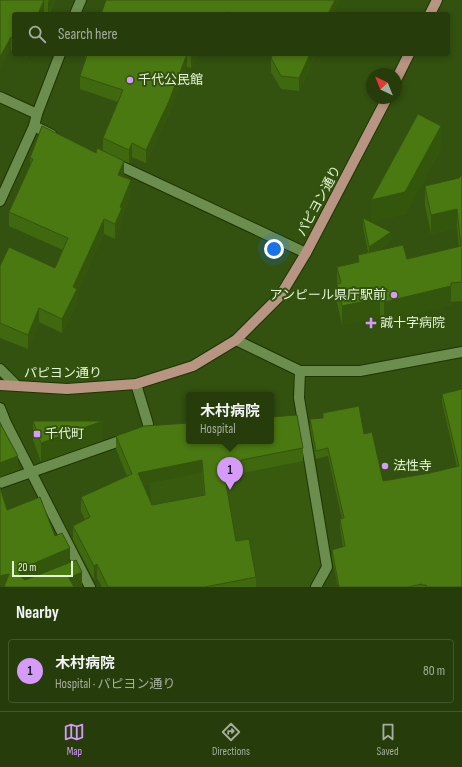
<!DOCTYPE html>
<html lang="en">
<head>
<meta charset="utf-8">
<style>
	body { margin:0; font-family:"Sofia Sans Condensed","Noto Sans JP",sans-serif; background:#2e4414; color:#f1f3f6 }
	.compass { position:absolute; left:366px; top:68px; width:36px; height:36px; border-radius:50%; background:#263d0b; box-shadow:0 2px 6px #0003; rotate:317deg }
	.scale { position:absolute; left:12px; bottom:10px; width:61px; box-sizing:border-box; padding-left:4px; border:2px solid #e4f7d5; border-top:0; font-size:11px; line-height:14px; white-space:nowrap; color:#e4f7d5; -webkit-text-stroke:3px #33510f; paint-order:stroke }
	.you { position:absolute; left:274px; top:249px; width:14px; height:14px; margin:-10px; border:3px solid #fff; border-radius:50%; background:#1a73e8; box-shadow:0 0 0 6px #1a73e833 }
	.badge { display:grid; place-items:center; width:26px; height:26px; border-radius:50%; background:#d69bfa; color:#111; font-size:13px; font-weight:700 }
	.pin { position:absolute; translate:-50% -33px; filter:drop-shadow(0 1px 2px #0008) }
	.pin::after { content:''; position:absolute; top:21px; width:14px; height:12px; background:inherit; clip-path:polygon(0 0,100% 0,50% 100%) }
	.popup { position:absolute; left:186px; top:392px; width:88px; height:52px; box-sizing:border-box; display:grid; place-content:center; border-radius:4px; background:#263d0b; filter:drop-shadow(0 1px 3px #0005); font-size:13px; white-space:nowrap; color:#a4ae9d }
	.popup b { font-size:15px; color:#f1f3f6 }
	.popup::after { content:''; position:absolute; left:50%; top:100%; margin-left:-8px; border:8px solid transparent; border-top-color:#263d0b }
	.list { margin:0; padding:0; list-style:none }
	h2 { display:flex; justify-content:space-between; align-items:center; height:52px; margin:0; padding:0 16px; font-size:17px }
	h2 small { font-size:13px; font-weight:400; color:#a4ae9d }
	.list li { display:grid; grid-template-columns:26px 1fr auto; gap:12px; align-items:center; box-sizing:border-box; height:64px; margin:0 8px 8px; padding:0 8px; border:1px solid #42562c; border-radius:4px }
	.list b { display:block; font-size:15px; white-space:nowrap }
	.list p { margin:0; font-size:13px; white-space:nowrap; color:#a4ae9d }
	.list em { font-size:13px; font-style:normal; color:#a4ae9d }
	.icon { flex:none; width:22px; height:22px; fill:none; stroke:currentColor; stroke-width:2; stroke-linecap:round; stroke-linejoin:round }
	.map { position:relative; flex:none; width:462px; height:587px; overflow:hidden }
	.search { position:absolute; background:#263d0b; box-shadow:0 2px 6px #0003; left:12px; right:12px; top:12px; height:44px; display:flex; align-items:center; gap:10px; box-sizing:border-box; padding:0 14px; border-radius:4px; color:#a4ae9d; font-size:15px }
	.sheet { height:124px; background:#263d0b }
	nav { display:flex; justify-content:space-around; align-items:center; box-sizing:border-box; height:56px; border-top:1px solid #42562c; background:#263d0b; font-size:11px; color:#a4ae9d }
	nav a { display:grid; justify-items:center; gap:2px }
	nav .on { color:#d69bfa }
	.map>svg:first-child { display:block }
	.built { fill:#385a0f }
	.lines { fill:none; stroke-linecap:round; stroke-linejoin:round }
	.minor-casing { stroke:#1e3503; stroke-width:12 }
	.major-casing { stroke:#1e3503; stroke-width:12 }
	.minor { stroke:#6b8d4d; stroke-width:10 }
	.major { stroke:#b89582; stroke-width:10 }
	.wall { fill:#40680f; fill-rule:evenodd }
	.shaded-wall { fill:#34550c }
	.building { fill:#4b7911; stroke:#34550c; fill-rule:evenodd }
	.poi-dot { fill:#d69bfa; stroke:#33510f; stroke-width:1.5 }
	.labels { text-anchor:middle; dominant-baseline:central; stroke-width:4; stroke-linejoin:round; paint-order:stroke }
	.poi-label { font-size:13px; fill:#e4f7d5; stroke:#33510f; text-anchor:start }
	.street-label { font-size:13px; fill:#e4f7d5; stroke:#33510f }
</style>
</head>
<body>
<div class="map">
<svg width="462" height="587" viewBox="0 0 462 587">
	<rect width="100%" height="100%" fill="#33510f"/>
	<path class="built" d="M299,423L323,564L309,587H176L154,545L146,435L189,441H271Z"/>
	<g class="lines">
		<defs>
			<g id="minor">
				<path d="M75,14L81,0"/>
				<path d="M0,97L37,114"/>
				<path d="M34,126L52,135"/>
				<path d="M112,162L306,253"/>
				<path d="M0,201L34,126L37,114L60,54"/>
				<path d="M236,340L300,371H360L462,352"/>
				<path d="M0,369L17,386"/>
				<path d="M300,371L299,398L327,567L316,587"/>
				<path d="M0,408L6,423L90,587"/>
				<path d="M0,483L148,431V424L136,384"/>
			</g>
			<g id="major">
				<path d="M430,14L437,0"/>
				<path d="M396,80L409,54"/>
				<path d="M0,385L67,389L136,384L193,366L236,340L280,296L306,253L387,98"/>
			</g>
		</defs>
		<use href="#minor" class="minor-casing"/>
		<use href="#major" class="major-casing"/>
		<use href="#minor" class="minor"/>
		<use href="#major" class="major"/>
	</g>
	<g class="wall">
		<path d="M0,0H55L49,14L44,13V14H14V52L11,50Z"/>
		<path d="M20,54H28L27,57Z"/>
		<path d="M85,54H197L191,68L187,67L169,114L146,163L132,157L129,163L124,161V175L123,177L131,195L122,216V222L115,239L104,234L77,292V303L62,333L39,322L28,349L0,338V266L55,268L63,250L9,226V212L30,167V158L96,153L103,151V138L118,102L80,89V76L85,62Z"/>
		<path d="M316,54L299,91L281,89L271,72V58Z"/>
		<path d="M441,148L405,214L372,222L391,241L377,251L407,259L459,247L457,228L431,234L425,205V186L459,178L462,175V301L451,302V305L384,321L380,317L342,325L337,303V267L358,262V255L368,252L363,227V218L371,222Z"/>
		<path d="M462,389V587H338L332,558V550L343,547L340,527V519H342L328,456L316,459L310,428V419L323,418V413L364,434L383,481L430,473L457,467L442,402V394Z"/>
		<path d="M33,421L103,440L41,462L33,440Z"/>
		<path d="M116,436L303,448V461L242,473V482L226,486L236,541L256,577V587H102L97,578L94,580L73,540V526L85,520L81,511V497L127,476L116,449ZM202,473L204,495L152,505L144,485Z"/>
	</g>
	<g class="shaded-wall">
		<path d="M44,0V14H38Z"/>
		<path d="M49,0H55L48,14V2Z"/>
		<path d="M335,0H341L334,14H328Z"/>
		<path d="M11,37V50L0,70V57Z"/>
		<path d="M187,54V67L169,114L146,163V150Z"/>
		<path d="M191,54H197L191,68Z"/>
		<path d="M310,54H316L299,91V78Z"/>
		<path d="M441,126V148L405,214L371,223V200Z"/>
		<path d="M132,143V157L129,163V150Z"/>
		<path d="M124,161V175L118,189V175Z"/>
		<path d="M131,180V195L122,216V222L115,239V224L120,207Z"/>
		<path d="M457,209V228L431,234V215Z"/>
		<path d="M104,219V234L77,292V303L62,333V319L73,287Z"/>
		<path d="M391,232V241L369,256V247Z"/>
		<path d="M451,286V305L384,321V302Z"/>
		<path d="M380,298V317L342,325V306Z"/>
		<path d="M39,308V322L28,349V335Z"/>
		<path d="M103,421V440L41,462V443Z"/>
		<path d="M18,456V470L0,477V463Z"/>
		<path d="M202,460V473L138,486V473Z"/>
		<path d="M242,468V482L224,486V472Z"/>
		<path d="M70,548V562L23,581L20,586V572L23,568Z"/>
		<path d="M97,564V578L94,580V566Z"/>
		<path d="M82,572V585L78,587H69V578Z"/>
		<path d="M9,574V587H0V576Z"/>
	</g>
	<g class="building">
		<path d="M0,0H44L38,14H14V38L11,37L0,57Z"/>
		<path d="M106,0H335L328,14H231L227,12L226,14H101Z"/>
		<path d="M85,54H187L169,101L146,150L132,143L129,150L103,138L123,90L80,76L87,55H85Z"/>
		<path d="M273,54H310L299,78L281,76L271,58Z"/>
		<path d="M418,114L441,126L405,192L371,200Z"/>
		<path d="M42,126L96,153L97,148L124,161L118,175L131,180L120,207L122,208L115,224L104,219L73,287L77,289L62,319L39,308L28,335L0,323V266L9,247L55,268L68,238L9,212L33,159L30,158Z"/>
		<path d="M462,175V282L451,283V286L384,302L380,298L342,306L337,284L341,283L337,267L359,262L358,255L403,245L407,259L461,246L457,209L431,215L425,186L459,178Z"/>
		<path d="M363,218L391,232L369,247Z"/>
		<path d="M462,389V587H427L426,585H422V584L408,587H339L332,550L345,546L340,519L344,518L328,448L316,451L310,419L323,418V413L359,406L364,434L372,432L383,481L430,473L459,466L442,394Z"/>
		<path d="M297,415L303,448L241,460L242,468L224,472L236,541L249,539L256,577L205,587H108L97,564L94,566L73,526L90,517L81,497L132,474L116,436L144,426L189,423V441H271V417ZM202,460L205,495L152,505L138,473Z"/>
		<path d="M33,421H103L41,443Z"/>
		<path d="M0,423L18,456L0,463Z"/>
		<path d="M0,487L7,510L40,497L55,536L62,533L70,548L23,568L20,572V576L25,580L28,579L76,560L82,572L69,578L74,587H4L9,574L0,576Z"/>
	</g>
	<g class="poi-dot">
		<circle cx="130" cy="80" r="4"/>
		<circle cx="394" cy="295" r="4"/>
		<path d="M369 317h4v4h4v4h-4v4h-4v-4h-4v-4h4z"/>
		<rect x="33" y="430" width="8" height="8" rx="2"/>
		<circle cx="385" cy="466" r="4"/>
	</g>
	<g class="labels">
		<g class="poi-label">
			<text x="138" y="80">千代公民館</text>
			<text x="386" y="295" text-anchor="end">アンピール県庁駅前</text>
			<text x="380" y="323">誠十字病院</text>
			<text x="45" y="434">千代町</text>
			<text x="393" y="466">法性寺</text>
		</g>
		<g class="street-label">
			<text transform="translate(319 201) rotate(-62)">パピヨン通り</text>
			<text x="63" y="373">パピヨン通り</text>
		</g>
	</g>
</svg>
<svg class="compass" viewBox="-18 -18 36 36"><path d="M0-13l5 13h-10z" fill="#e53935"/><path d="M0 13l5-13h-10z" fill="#a4ae9d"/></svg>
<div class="scale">20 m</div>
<div class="you"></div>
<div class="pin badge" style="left:230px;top:490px">1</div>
<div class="popup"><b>木村病院</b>Hospital</div>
<div class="search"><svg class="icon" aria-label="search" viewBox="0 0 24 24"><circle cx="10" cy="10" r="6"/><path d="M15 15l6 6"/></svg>Search here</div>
</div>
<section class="sheet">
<h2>Nearby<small></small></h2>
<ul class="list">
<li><span class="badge">1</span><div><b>木村病院</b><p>Hospital · パピヨン通り</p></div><em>80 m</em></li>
</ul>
</section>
<nav>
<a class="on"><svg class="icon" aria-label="map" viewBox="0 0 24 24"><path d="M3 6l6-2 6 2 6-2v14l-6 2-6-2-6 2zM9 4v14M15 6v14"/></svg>Map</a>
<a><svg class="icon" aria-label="directions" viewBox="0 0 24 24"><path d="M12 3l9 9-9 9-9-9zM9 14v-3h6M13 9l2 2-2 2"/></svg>Directions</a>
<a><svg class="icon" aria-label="saved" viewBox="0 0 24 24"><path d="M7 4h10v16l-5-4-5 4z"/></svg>Saved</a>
</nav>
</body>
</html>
